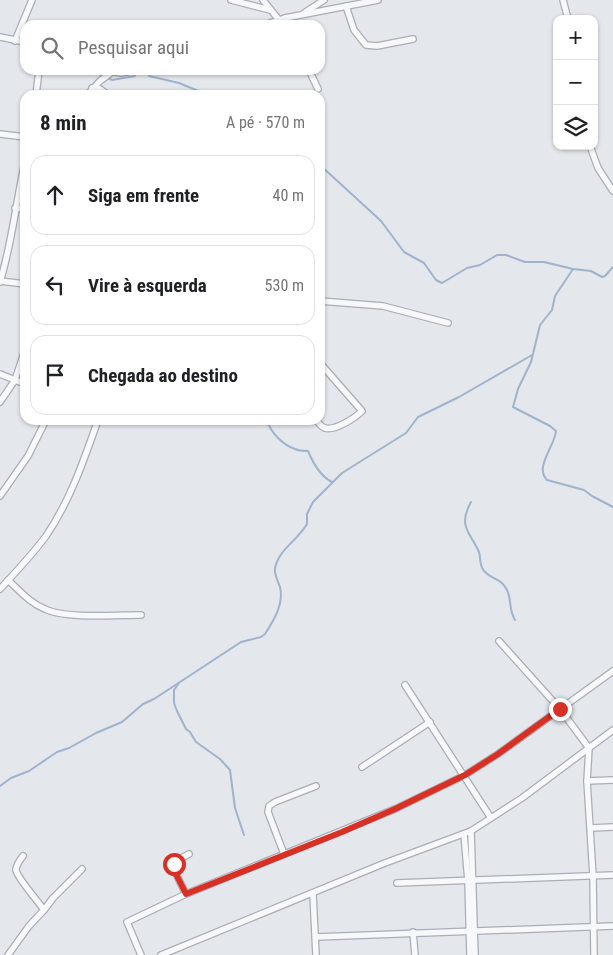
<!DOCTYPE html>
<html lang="pt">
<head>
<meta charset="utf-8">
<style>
	body { margin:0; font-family:"Roboto Condensed",sans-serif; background:#f2f2f2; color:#202124 }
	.controls { position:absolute; right:15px; top:15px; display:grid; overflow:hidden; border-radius:10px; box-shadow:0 1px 4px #0004 }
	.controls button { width:45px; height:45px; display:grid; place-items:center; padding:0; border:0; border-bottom:1px solid #e0e0e0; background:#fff; color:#202124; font:25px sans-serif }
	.stop { position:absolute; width:15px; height:15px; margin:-11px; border:4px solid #d93025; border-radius:50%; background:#fff }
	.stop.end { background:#d93025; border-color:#fff; box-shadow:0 1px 5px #0008 }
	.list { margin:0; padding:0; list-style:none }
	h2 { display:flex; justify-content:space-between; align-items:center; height:65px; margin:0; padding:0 20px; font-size:21px }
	h2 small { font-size:16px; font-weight:400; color:#757577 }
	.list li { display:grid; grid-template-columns:32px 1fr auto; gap:15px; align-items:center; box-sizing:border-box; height:80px; margin:0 10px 10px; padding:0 10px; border:1px solid #e0e0e0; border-radius:15px }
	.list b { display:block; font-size:19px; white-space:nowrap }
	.list em { font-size:16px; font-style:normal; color:#757577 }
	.icon { flex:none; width:28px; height:28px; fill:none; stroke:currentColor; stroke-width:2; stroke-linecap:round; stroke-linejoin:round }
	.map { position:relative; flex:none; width:613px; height:955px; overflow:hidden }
	.search { position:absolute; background:#fff; box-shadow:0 1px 4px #0004; left:20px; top:20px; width:305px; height:55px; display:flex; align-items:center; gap:12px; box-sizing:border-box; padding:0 18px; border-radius:15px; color:#757577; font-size:19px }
	.panel { position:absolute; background:#fff; box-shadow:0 1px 4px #0004; left:20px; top:90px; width:305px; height:335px; border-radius:15px }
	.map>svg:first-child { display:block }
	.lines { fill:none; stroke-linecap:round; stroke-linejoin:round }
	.stream { stroke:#9fb4cc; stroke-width:2 }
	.street-casing { stroke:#a9aeb7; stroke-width:8 }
	.street { stroke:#f7f8fa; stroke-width:5.5 }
	.route { stroke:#d93025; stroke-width:6 }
</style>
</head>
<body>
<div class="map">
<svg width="613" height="955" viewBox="0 0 613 955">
	<rect width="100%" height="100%" fill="#e4e7ec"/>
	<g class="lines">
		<g class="stream">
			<path d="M97,73L112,80L135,76"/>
			<path d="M149,76L179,83L208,95"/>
			<path d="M320,165L381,221L404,252L424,263L436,280L442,283L467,268L480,265L497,255H506L525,262H544L573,269"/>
			<path d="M613,267L605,276L602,277L591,271L573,269L555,296L552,310L540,325L531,362L518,389L513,407L550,426L556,431C555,446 534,467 547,480L584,490L592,496L613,507"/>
			<path d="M267,420C270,432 283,445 295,449C299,451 303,451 308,451C313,463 320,476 332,482"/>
			<path d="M471,502C457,527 471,533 479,552C481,559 479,565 484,571C492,580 500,577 507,590C512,600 508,608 515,620"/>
			<path d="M179,683L174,690V703L177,711L186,729L190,732L196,742L220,759L230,770L235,808L244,835"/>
			<path d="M0,786L11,778L29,771L57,752L69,748L96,733L122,722L143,704L154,699L241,642L261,637L265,634C274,620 284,604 280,587C278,581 274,575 275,568C279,549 298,540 307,524V514L313,502L342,473L406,433L418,417L459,397L532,355"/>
		</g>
		<defs>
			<g id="street">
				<path d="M231,0L270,10"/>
				<path d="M263,0L279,20"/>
				<path d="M563,0L568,19"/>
				<path d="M346,6L354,30L366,45L377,46L413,39"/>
				<path d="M304,13L324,0"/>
				<path d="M285,18L288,25"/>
				<path d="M264,25L285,18L378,0"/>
				<path d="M0,37L25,42"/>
				<path d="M15,41L32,0"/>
				<path d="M101,70L121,73L135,70"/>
				<path d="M309,70L318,89"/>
				<path d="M92,88L100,89L108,95"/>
				<path d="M36,95L39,70"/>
				<path d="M87,95L100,81L112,72"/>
				<path d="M0,134L25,137"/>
				<path d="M590,146L598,168L613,191"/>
				<path d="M15,208L25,209"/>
				<path d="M0,281L25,284"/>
				<path d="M0,282C12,243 16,202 25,162"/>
				<path d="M320,301L383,306L448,323"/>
				<path d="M0,374L25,384"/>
				<path d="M0,402L15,380L25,350"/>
				<path d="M316,420C319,423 321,427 325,428C335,431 355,418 362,411L320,363"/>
				<path d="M0,496L28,456L46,420"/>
				<path d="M8,580C20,591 30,603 45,609C65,619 117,615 141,615"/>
				<path d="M0,589C16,572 32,555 46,536C70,501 84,460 98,420"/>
				<path d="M499,641L560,709L589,748L587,781L593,876L594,955"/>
				<path d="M405,685L491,818"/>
				<path d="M362,767L430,722"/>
				<path d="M587,781L613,780"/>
				<path d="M591,828L613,827"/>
				<path d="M471,831L475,955"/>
				<path d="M464,834L468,881L470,955"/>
				<path d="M284,854L268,812L269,806L275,802L316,786"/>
				<path d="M23,856C20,860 16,865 16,870C17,878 39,902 44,910L53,898L82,869"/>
				<path d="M397,883L613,875"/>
				<path d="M186,894L175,872L174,864L176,861L189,854"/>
				<path d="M313,894L316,955"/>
				<path d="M413,932L415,955"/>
				<path d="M316,937L613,926"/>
				<path d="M8,955L29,926L44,910"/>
				<path d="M141,955L127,922L186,894L395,809L465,775L498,754L613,671"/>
				<path d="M161,955L385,863L471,831L522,798L613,730"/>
			</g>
		</defs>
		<use href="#street" class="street-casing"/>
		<use href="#street" class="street"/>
	</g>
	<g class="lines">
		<path class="route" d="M174,864L175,872L186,894L342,832L395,809L465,775L498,754L560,709"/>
	</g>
</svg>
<div class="controls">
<button>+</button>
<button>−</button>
<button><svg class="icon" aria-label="layers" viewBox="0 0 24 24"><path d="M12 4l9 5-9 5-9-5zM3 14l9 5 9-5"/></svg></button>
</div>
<div class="stop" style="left:174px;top:864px"></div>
<div class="stop end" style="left:560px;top:709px"></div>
<div class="search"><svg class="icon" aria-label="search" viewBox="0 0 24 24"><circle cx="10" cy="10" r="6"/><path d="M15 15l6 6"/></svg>Pesquisar aqui</div>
<section class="panel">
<h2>8 min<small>A pé · 570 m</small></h2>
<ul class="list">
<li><svg class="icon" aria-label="ahead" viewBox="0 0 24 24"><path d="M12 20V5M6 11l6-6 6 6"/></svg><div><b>Siga em frente</b></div><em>40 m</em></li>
<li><svg class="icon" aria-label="left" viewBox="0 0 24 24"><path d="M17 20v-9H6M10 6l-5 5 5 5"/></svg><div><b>Vire à esquerda</b></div><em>530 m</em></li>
<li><svg class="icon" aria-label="arrive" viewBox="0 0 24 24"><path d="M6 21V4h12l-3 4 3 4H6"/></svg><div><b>Chegada ao destino</b></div></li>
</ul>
</section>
</div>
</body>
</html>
